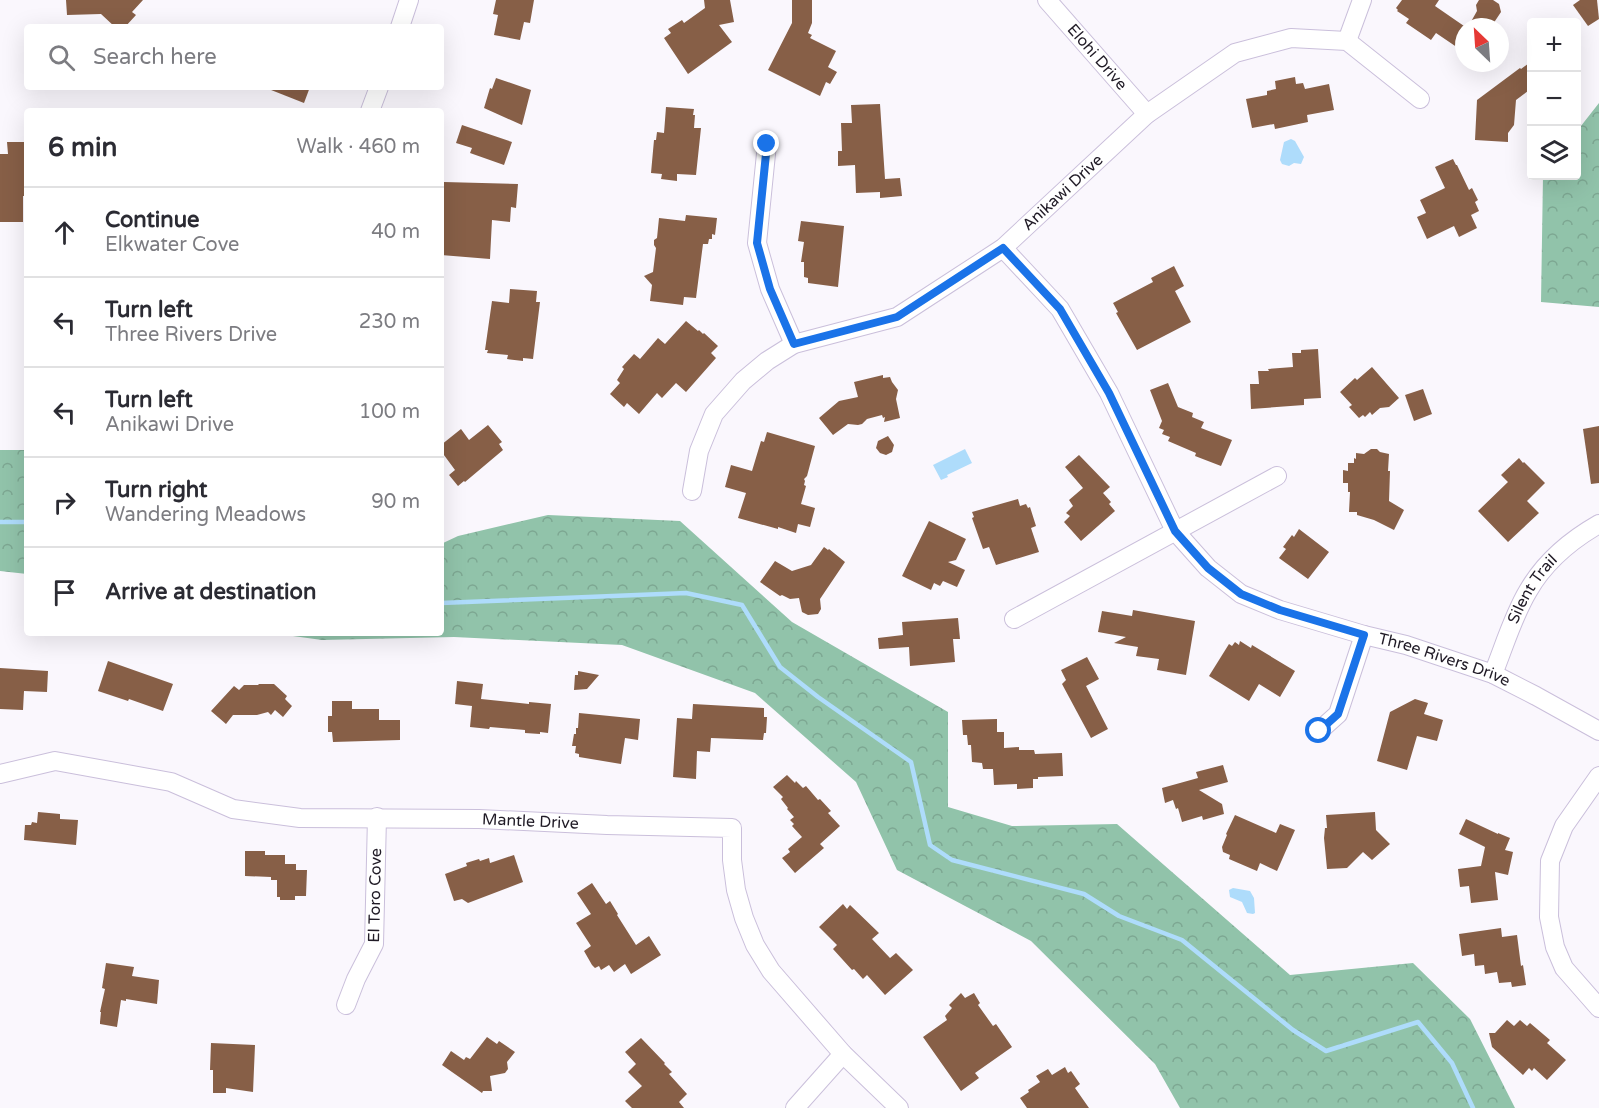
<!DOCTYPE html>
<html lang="en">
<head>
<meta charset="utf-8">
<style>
	body { margin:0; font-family:"Varela Round",sans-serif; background:#f7f7f7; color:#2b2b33 }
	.controls { position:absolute; right:18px; top:18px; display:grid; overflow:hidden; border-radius:6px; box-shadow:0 6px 24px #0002 }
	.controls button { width:54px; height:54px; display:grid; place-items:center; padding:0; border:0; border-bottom:2px solid #e1e1e2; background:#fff; color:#2b2b33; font:30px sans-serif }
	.compass { position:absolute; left:1455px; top:18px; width:54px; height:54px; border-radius:50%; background:#fff; box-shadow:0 6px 24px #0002; rotate:335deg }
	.stop { position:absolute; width:18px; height:18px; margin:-14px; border:4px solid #1a73e8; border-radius:50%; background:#fff }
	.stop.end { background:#1a73e8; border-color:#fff; box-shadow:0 2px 6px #0008 }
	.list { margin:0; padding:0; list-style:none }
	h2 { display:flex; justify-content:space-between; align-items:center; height:78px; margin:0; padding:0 24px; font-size:26px }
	h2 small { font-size:20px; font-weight:400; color:#7c7c81 }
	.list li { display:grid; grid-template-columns:39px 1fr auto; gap:18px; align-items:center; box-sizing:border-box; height:90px; padding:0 24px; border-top:2px solid #e1e1e2 }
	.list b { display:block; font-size:22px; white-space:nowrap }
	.list p { margin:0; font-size:20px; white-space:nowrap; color:#7c7c81 }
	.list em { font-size:20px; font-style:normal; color:#7c7c81 }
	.icon { flex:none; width:33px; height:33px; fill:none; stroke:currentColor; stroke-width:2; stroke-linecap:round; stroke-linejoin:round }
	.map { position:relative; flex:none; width:1599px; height:1108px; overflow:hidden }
	.search { position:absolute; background:#fff; box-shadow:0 6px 24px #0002; left:24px; top:24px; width:420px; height:66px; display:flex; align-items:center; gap:15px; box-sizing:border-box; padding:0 21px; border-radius:6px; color:#7c7c81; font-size:22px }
	.panel { position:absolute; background:#fff; box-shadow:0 6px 24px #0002; left:24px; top:108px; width:420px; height:528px; border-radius:6px }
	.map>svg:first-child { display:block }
	.forest { fill:url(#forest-crowns) }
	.water { fill:#aedcfb }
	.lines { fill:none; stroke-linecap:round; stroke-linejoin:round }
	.stream { stroke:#aedcfb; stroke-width:4.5 }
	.building { fill:#875f47 }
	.street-casing { stroke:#cabfdb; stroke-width:20 }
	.street { stroke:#fff; stroke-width:18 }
	.route { stroke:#1a73e8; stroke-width:8 }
	.labels { text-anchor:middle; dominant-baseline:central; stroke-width:4.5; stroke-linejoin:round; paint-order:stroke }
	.street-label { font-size:16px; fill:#201b26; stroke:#fff }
</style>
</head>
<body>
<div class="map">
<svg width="1599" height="1108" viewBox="0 0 1599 1108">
	<defs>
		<pattern id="forest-crowns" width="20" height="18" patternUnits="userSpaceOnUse" patternTransform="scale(1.5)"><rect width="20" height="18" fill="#91c3aa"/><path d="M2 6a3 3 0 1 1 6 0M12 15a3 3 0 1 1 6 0" fill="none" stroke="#7da792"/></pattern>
	</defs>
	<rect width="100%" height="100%" fill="#faf7fd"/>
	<g class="forest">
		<path d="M1599,103V307L1541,302L1543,176H1576L1577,131Z"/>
		<path d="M0,450H27V574L0,571Z"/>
		<path d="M548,515L680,521L792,622L948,712V807L1012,826L1117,824L1290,975L1413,963L1470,1019L1515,1108H1180L1155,1064L1031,941L897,870L856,782L755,693L622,645L454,637L322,640L271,633H441V544L458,536Z"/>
	</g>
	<g class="water">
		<path d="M1291,139L1295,141L1304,157L1301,164L1294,163L1289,166L1282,164L1280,160L1284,142Z"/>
		<path d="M965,449L972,463L947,475L948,477L941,480L933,465Z"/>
		<path d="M1233,888L1250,891L1254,898L1255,913L1253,914L1247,913L1242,902L1230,897L1229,890Z"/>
	</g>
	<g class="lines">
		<g class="stream">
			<path d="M0,522H27"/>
			<path d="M441,603L686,593L742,605L780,667L818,697L911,762L930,845L952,860L1084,894L1119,916L1182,940L1293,1030L1326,1051L1418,1022L1452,1063L1473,1108"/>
		</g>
	</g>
	<g class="building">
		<path d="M66,0H143L132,12L136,15L125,27H115L101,14L67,15Z"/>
		<path d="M496,0H534L530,23L524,22L520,40L494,35L498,15L493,14Z"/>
		<path d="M704,0H730L734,22L719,25L732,42L688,74L664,38L671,33L668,29L682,20L684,23L705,8Z"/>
		<path d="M792,0H812V23L808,33L812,35L810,38L836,51L828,67L837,72L830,84L826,82L820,96L768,70L792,23Z"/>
		<path d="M1402,0H1439L1435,6L1464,26V52L1436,33L1431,40L1406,23L1409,19L1397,11L1398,10L1396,8Z"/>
		<path d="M1479,0H1493L1499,4L1501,12L1491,27H1468L1477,11L1476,5Z"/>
		<path d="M1580,0H1597L1599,19L1588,26L1573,5Z"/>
		<path d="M1532,61V88L1516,100L1514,125L1508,133V142L1475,140L1477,100L1520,68L1521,69Z"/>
		<path d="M1295,77L1296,84L1303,83L1305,89L1329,84L1334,110L1307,115L1308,122L1275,129L1274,124L1252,128L1246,99L1267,95V91L1276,89L1275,81Z"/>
		<path d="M496,78L531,90L522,125L484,108L490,88L492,89Z"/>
		<path d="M266,87H310L304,103L266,88Z"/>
		<path d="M880,104L885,179L900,178L902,196L880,198V192L856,193L855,165L838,166V151H842L841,123H852L851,105Z"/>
		<path d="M666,107L694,109L693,115H695L694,128H701L696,175L677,174V181L661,179L662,174L651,173L654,140H656L657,132L664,133Z"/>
		<path d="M462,125L512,142L504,165L470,153L472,148L456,143Z"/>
		<path d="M7,142H27V196H23V222H0V154H8Z"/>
		<path d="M1453,159L1456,165H1457L1469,190L1472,188L1478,200L1475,202L1479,211L1471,215L1477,228L1459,237L1454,226L1427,239L1417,217L1426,213L1420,200L1445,188L1435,167Z"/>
		<path d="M444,182L518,184L516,208L511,207L510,222L492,220L490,259L441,255V205H442Z"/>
		<path d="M686,215L717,218L715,235L712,234V239H709L708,244H703L696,298L684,297L683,305L650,301L652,285L644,276L653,272L656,248L654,245V240L657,238L659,218L685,221Z"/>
		<path d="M801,221L844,226L838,287L808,283V278L804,277V262H801L804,242L798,241Z"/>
		<path d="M1174,266L1184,286L1175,291L1191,322L1137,350L1116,313L1118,312L1113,303L1153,282L1151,278Z"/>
		<path d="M510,289L537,291L536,302H540L533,359L523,358V361L507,359L508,355L487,353L488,350H485L492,301L509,303Z"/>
		<path d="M686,321L698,331L699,330L703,334L704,333L718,346L711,353L716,358L686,392L676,383L662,398L657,393L639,414L627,403L624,407L610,394L620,383L617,380L624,369L622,367L634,354L640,359L658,338L665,344Z"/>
		<path d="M1318,349L1321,398L1304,399V405L1251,409L1250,384H1259L1258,371H1269L1268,369L1293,367L1292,353H1301V350Z"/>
		<path d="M1372,367L1399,398L1389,407L1380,408L1372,415L1370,412L1365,417L1363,415L1359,418L1349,407L1352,405L1340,392L1355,378L1357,380Z"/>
		<path d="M883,375V378L890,377L892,382L898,390L896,399L900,418L884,422L885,417L883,418L882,415L867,419L862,424L858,425L848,424L833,435L819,418L839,401L858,397L854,382Z"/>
		<path d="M1168,383L1178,407L1193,413L1192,417L1204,422L1201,428L1232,440L1221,466L1195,456L1196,453L1168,441L1170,437L1162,434L1164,430L1159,428L1162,421L1150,390Z"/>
		<path d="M1423,389L1432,414L1414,421L1405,395Z"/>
		<path d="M488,425L502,442L499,444L503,450L465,482L464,481L458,486L449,475L455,470L441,451V445L461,429L469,440Z"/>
		<path d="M1599,426V483L1591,484L1583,429Z"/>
		<path d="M767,432L815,446L807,476L804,479L805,481L804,485L806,486L801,504L815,508L810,527L798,524L796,533L778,527V529L738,518L746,493L725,487L731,465L752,471L761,441L764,442Z"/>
		<path d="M888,436L894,445L892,452L886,455L880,453L876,448L878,441Z"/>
		<path d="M1371,449H1377L1380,452L1389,454L1388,471H1390L1389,501L1404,510L1394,530L1374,520L1357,515V512H1349L1350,492H1348V483H1343V470L1348,471V463H1354V458L1356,459V453L1364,454Z"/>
		<path d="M1079,455L1110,487L1103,493L1111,502L1109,504L1115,511L1081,541L1064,522L1070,516L1066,513L1073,506L1069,500L1083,488L1065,467Z"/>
		<path d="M1519,458L1523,463L1524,462L1545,483L1527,501L1539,513L1508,542L1478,511L1508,482L1501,475Z"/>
		<path d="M1018,499L1020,506L1026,504L1028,508L1030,507L1036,526L1031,528L1039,552L996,565L989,547L983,549L972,518L974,517L972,512Z"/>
		<path d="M929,521L966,539L956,560L948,562L965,570L957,587L943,581L940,586L934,583L931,590L902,576Z"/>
		<path d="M1299,529L1329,552L1308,579L1279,558L1286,549L1283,547L1292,535L1294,537Z"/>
		<path d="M824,547L828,550L829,549L845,562L820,599L821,609L818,614L808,615L802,612L799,598L790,599L782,595L780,596L760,582L775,561L792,571L811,565Z"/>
		<path d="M1133,610L1195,621L1186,675L1157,670L1159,659L1136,656L1138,647L1114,643L1126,637L1098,632L1102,611L1132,616Z"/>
		<path d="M958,618L960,639H953L955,662L910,666L909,647L879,649L878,638L903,635L902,622Z"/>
		<path d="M1240,641L1251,648L1252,645L1295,671L1280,697L1259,684L1249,701L1209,676L1229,644L1232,646L1235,642L1239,645Z"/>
		<path d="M1087,657L1099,679L1086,686L1108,729L1091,738L1062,684L1066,680L1061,670Z"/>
		<path d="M108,661L173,684L163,711L129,699L128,701L98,691Z"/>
		<path d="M0,668L48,671L47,692L24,691L23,710L0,709Z"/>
		<path d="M578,671L599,675L587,689L574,690L575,675H578Z"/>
		<path d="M457,681L483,684L481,699L529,704V702L551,704L548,733L540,732V734L525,733V730L490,727L489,729L470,727L472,706L455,704Z"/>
		<path d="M259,684H274L287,696L285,699L292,706L283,717L275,710L271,715L268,712L257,715H233L226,724L211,711L234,686L239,690L244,685H258Z"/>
		<path d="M1415,699L1428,703L1424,714L1443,720L1437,741L1417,736L1407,770L1377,761L1390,712Z"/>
		<path d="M332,701H352V709H379V720H400V740L333,742L332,732H328V716H332Z"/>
		<path d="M693,704L764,708V717H767L766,733H764L763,740L711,738L710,752L697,751L696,779L673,777L677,718L692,719Z"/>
		<path d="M579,713L640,719L638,740L625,738L621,764L579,757V754L575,753L576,746H572L574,734H576V728H578Z"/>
		<path d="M997,719V732H1004V748L1019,747V750H1034L1035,754L1062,753L1063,776L1038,777V779H1033V788L1017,789V784L994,785L993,769H983L982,763L972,762L971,745H968L967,735H963L962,720Z"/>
		<path d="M1223,765L1228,782L1199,790L1222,804L1224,814L1203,820L1202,816L1182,822L1178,808L1176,809L1173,800L1165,803L1162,788L1198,778L1196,772Z"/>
		<path d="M787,775L795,783L796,781L803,788L806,786L818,800L820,799L831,811L828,813L840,826L820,844L824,848L795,873L782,858L790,852L788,849L802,837L792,826L794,824L790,820L794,817L787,809L788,808L781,799L783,797L773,787Z"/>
		<path d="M38,812L60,814V819L78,820L76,845L24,840L25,825H31L32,822L37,823Z"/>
		<path d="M1375,812L1376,830L1390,844L1372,860L1363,852L1347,868L1327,869L1324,838L1325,828H1327L1326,815Z"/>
		<path d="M1235,815L1276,833L1280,824L1295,830L1277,871L1260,863L1257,871L1229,859L1230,855L1223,852L1222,847L1227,835L1226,834Z"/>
		<path d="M1466,819L1498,834V833L1510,838L1505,850L1513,852L1508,875L1495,872L1498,900L1471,903L1469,886L1460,887L1458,869L1481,866L1485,847L1459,834Z"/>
		<path d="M245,851H265V855H285V864H296V870H307L306,896H295V900H280V897H277V880H271V877L245,876Z"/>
		<path d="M514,855L523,882L468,903L462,899L454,901L445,874L467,866L466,863L479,859L480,861L489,858L490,863Z"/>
		<path d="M592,883L606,904L610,901L618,914L617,915L636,945L649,936L661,955L631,974L625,964L614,972L609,965L601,970L599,966L595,968L592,965L584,951L591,946L576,923L591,914L577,893Z"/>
		<path d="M843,904L847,909L850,905L879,933L872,939L890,958L896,953L913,970L885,995L867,975L863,979L854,969L852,970L833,949L837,945L819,927Z"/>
		<path d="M1501,928L1502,937L1517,935L1521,966L1523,965L1526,985L1512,987L1511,982L1499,983L1497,972L1485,974L1484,965L1475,966L1474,954L1462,956L1459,934Z"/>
		<path d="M106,963L134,967L132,976L159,980L157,1004L126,999V1001L121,1000L117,1027L100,1024V1022L101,1012H100L105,989L102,988Z"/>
		<path d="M961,993L965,998L974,993L980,1003L978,1005L993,1026L996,1024L1012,1047L975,1073L979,1078L961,1091L923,1037L947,1020L945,1016L952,1008L949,1005Z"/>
		<path d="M1507,1020L1514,1026L1520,1020L1527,1026L1530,1023L1550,1040L1547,1043L1566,1060L1547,1080L1534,1068L1532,1071L1529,1068L1523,1075L1492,1047L1489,1033H1495Z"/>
		<path d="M487,1037L497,1044L499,1041L515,1052L507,1062L508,1069L505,1073L490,1076L492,1091H483L482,1093L442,1065L451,1051L464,1060L466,1057L470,1059Z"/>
		<path d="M641,1038L665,1063L664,1064L672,1072L669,1074L687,1094L679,1102L684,1108H632L625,1101L642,1086L628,1072L636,1064L625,1052Z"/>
		<path d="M211,1043L255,1045L253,1092L226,1088V1093H213V1070H210Z"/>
		<path d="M1065,1067L1068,1073L1071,1071L1080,1084L1075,1088L1089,1108H1027L1020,1098L1029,1092L1028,1090L1040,1082L1036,1076L1048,1069L1052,1075Z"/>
	</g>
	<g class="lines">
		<defs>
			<g id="street">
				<path id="s1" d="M1047,0L1147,114"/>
				<path d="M400,27L409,0"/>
				<path d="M1347,41L1362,0"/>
				<path d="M370,111L379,87"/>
				<path d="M767,144L757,243L770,289L794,344"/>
				<path id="s2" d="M1003,248L1060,309L1109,393L1175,531L1208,568L1241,594L1280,610L1364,635L1406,645L1493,674L1536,696L1599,731"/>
				<path id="s3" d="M692,491L699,451L714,414L743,381L767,361L794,344L897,317L1003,248L1147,114L1235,53L1291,38L1347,41L1420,99"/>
				<path d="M1014,619L1277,476"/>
				<path id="s4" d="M1493,674C1504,647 1513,616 1528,591C1544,563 1571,540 1599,524"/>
				<path d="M1319,731L1338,714L1364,635"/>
				<path id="s5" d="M0,774L55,761L171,782L233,809L300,818L479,819L607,825L732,828V860L736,890L744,918L755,945L771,971L843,1054L899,1108"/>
				<path d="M1599,776L1564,826L1550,861L1549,917L1555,947L1564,968L1599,1008"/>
				<path id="s6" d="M346,1005L356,979L374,944L377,817"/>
				<path d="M795,1108L843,1054"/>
			</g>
		</defs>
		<use href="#street" class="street-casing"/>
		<use href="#street" class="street"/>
	</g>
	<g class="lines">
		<path class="route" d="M767,144L757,243L770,289L794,344L897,317L1003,248L1060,309L1109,393L1175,531L1208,568L1241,594L1280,610L1364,635L1338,714L1319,731"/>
	</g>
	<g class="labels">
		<g class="street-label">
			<text stroke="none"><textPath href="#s1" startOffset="76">Elohi Drive</textPath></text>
			<text stroke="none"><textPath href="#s3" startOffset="502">Anikawi Drive</textPath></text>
			<text stroke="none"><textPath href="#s4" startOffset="94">Silent Trail</textPath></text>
			<text stroke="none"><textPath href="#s2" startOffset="639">Three Rivers Drive</textPath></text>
			<text stroke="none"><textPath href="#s5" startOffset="540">Mantle Drive</textPath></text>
			<text stroke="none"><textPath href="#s6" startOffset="116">El Toro Cove</textPath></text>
		</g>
	</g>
</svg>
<div class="controls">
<button>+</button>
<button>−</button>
<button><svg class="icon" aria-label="layers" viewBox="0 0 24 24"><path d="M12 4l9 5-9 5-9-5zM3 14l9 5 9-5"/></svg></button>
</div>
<svg class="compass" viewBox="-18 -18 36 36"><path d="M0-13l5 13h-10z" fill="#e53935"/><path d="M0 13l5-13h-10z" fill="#7c7c81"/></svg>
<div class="stop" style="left:1319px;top:731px"></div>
<div class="stop end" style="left:767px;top:144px"></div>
<div class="search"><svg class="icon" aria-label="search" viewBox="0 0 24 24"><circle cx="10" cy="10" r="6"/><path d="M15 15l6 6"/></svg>Search here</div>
<section class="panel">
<h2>6 min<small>Walk · 460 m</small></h2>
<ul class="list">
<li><svg class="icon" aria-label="ahead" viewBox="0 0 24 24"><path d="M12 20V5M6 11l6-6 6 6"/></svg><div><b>Continue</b><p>Elkwater Cove</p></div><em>40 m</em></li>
<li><svg class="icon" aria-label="left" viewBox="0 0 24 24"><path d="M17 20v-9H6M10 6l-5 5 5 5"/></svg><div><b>Turn left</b><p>Three Rivers Drive</p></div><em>230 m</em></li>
<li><svg class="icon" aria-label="left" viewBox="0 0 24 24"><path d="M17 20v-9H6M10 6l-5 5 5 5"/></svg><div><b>Turn left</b><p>Anikawi Drive</p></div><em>100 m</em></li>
<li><svg class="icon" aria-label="right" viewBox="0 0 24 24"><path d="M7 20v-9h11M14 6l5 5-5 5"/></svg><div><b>Turn right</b><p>Wandering Meadows</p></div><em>90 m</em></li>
<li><svg class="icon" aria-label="arrive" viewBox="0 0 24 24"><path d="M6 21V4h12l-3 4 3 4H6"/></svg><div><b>Arrive at destination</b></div></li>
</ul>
</section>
</div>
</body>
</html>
